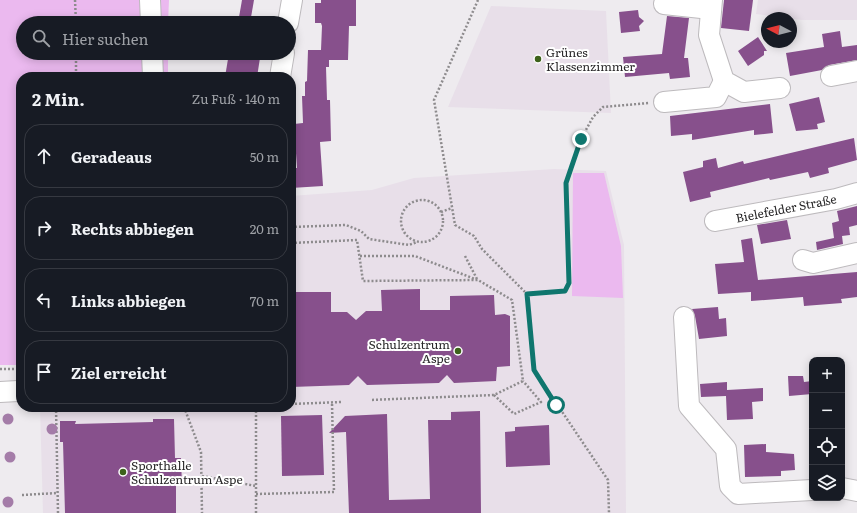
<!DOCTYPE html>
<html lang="de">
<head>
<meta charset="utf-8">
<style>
	body { margin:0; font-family:Literata,serif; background:#242831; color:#f1f3f6 }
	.controls { position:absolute; right:12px; bottom:12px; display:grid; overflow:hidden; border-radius:8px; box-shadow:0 2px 10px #0003 }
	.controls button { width:36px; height:36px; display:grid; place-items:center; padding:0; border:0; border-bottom:1px solid #363941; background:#171b24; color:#f1f3f6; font:20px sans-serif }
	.compass { position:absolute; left:761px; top:12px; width:36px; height:36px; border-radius:50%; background:#171b24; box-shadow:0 2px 10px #0003; rotate:277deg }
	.stop { position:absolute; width:12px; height:12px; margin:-9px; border:3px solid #0f766e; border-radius:50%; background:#fff }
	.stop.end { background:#0f766e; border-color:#fff; box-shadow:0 1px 4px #0008 }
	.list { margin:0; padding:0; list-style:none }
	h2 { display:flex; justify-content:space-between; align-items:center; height:52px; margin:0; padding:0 16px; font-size:17px }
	h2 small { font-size:13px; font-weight:400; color:#9ea1a6 }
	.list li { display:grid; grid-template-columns:26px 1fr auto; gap:12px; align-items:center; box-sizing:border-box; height:64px; margin:0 8px 8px; padding:0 8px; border:1px solid #363941; border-radius:16px }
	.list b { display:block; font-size:15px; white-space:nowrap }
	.list em { font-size:13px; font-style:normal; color:#9ea1a6 }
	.icon { flex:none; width:22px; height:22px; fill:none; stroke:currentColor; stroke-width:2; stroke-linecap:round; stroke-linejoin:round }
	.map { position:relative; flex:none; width:857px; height:513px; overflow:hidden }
	.search { position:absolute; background:#171b24; box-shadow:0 2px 10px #0003; left:16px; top:16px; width:280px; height:44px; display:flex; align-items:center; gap:10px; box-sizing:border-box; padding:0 14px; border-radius:22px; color:#9ea1a6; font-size:15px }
	.panel { position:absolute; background:#171b24; box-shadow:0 2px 10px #0003; left:16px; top:72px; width:280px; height:340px; border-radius:16px }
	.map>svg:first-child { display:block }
	.built { fill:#e8dfe9 }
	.green { fill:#ebb9ef }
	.building { fill:#87508c }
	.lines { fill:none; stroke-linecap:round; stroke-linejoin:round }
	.minor-casing { stroke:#bdbabd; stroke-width:22 }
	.path { stroke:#8d8b8d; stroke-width:2.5; stroke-dasharray:2 2; stroke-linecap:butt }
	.minor { stroke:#fff; stroke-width:20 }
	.tree { fill:#a47ca8 }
	.route { stroke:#0f766e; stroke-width:5 }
	.poi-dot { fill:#3d621b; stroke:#fff; stroke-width:1.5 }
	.labels { text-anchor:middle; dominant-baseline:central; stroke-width:4; stroke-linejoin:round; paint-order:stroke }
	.poi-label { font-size:12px; fill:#282728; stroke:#fff; text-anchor:start }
	.street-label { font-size:12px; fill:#282728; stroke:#fff }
</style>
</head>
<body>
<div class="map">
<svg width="857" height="513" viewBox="0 0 857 513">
	<rect width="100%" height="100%" fill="#eeebef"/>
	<g class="built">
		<path d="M758,0H857V20H802L756,14Z"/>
		<path d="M491,6L606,11L611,113L448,107Z"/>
		<path d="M554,169L606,171L624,245L626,513H43L40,407H291V196L372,190L414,178Z"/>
	</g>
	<g class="green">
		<path d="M0,0H169L168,23H23V53H168V77H21V365H0Z"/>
		<path d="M573,173H604L621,246L623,298L572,296Z"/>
	</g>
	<g class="building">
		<path d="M242,0H254L250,23H238Z"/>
		<path d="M321,0H356V26H349L348,60H329V67H326L327,100H330L331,141L320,142L323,186L291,188V168H297L294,124L303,123L302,96H305V82L307,81L308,50H321L322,26L321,23H315V3H321Z"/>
		<path d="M724,0H753L749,31L721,28Z"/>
		<path d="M638,10L639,17L644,21L639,26L640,31L621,33L619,12Z"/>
		<path d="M667,16L689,18L684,58H688L690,77L670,79L669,73L625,77L623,57L662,54Z"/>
		<path d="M840,31L842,47L857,45V60L829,65L822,70L790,76L786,53L824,47L822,34Z"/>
		<path d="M758,37L767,51H764V55L748,66L738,51Z"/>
		<path d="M229,53L260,58L257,77H225Z"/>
		<path d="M819,97L825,122L817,124L818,129L796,131L789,104Z"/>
		<path d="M770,104L773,133L754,135V130L692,140V134L671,136L670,116Z"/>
		<path d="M854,138L857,160L828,168L829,173L810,178L808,172L770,180L769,178L710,192L711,197L690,202L683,172L703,167V161L716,158L718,168L743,161L744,164Z"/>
		<path d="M857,206V225L849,227L850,235L842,236L843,244L817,250L816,242L834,238L832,223L839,221L837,211Z"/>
		<path d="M787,220L791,239L761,244L757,225Z"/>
		<path d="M752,238L758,280L857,272V297L841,299L842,303L804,306L803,297L751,301V292L718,294L715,264L744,262L741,240Z"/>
		<path d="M420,289V310H450V296L494,295L495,315L505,314L510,316V366L497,367L496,381L454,383L447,375L439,383L367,385L358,376L349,385L291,387L292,292H331V312H347L356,320L366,311H382L381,290Z"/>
		<path d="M718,307L719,319L726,318L727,336L699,339L695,316L692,309Z"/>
		<path d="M788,376H803L804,382L812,381V394L789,396Z"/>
		<path d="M727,382V390L763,388V401L752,402L753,419L727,420L726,396L701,397L700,384Z"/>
		<path d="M480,411L481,513H349L346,432L329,433L345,416L387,414L389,500L430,499L428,420H451V412Z"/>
		<path d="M322,415L324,475L282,476L281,416Z"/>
		<path d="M153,419H174L175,458H181L182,486H176V513H65L63,442H60V421H76L75,424L153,422Z"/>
		<path d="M549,425L550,465L506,467L505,432L515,431V427Z"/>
		<path d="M766,444V452L794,454L795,470L781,471V476L745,477L744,445Z"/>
	</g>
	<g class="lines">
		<defs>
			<g id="minor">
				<path d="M150,0L151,23"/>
				<path d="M712,0L709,35L724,81L744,92L780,88"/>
				<path d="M664,4L711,9"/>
				<path d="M288,23L292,0"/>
				<path d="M152,53L153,77"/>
				<path d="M831,76L857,71"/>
				<path d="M280,77L284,53"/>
				<path d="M664,102L716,97L724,81"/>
				<path d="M715,221L836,199L857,193"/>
				<path d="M803,260L813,263L857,253"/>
				<path d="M684,317L689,406L726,449L730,486L738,494L812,490"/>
				<path d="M0,392L18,391"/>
				<path d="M842,488L857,491"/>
			</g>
		</defs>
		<use href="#minor" class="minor-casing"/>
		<g class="path">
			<path d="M75,0L76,23"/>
			<path d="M478,0L434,100L455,225L474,236L482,249L527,294L534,370L608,480L609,513"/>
			<path d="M76,53V77"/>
			<circle cx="422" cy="221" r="21"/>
			<path d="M441,212L452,208"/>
			<path d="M291,227L346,225L361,231L369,239L409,245L417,242"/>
			<path d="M291,243L357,240L363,281L478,280L512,300L523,381L494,395L370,400"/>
			<path d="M360,256H415L475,279"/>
			<path d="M465,256L477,279"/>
			<path d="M527,294L565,291L569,283L566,183L581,139L593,117L603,107L649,103"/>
			<path d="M0,369H21"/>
			<path d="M494,395L514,414L541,402L523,381"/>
			<path d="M291,404L342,402"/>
			<path d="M56,407L58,513"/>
			<path d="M184,407L201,452L202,513"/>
			<path d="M184,409L225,407"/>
			<path d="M202,476L256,486"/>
			<path d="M256,494L334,492L332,403"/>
			<path d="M22,495L57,493"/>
			<path d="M256,513V407"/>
		</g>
		<use href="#minor" class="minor"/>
	</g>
	<g class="tree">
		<circle cx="8" cy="419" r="5.5"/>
		<circle cx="52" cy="429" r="5.5"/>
		<circle cx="10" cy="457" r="5.5"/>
		<circle cx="8" cy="502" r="5.5"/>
	</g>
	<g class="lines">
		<path class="route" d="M556,405L534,370L527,294L565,291L569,283L566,183L581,139"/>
	</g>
	<g class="poi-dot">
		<circle cx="538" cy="59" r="4"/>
		<circle cx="458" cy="351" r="4"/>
		<circle cx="123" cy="472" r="4"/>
	</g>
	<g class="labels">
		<g class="poi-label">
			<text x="546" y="52">Grünes<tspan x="546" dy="14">Klassenzimmer</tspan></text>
			<text x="450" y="344" text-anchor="end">Schulzentrum<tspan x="450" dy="14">Aspe</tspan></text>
			<text x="131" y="465">Sporthalle<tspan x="131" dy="14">Schulzentrum Aspe</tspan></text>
		</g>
		<g class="street-label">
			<text transform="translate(786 208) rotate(-11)">Bielefelder Straße</text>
		</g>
	</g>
</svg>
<div class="controls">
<button>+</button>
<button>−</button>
<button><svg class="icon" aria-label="locate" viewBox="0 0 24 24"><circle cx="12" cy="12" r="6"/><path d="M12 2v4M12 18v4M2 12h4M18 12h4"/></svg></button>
<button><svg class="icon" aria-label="layers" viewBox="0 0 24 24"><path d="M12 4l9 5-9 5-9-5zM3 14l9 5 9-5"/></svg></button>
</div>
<svg class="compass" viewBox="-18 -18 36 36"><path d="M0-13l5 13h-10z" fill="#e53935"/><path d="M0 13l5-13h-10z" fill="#9ea1a6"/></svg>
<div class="stop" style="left:556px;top:405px"></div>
<div class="stop end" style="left:581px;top:139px"></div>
<div class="search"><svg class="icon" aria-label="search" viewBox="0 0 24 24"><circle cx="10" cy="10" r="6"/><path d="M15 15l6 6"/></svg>Hier suchen</div>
<section class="panel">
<h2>2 Min.<small>Zu Fuß · 140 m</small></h2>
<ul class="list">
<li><svg class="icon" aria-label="ahead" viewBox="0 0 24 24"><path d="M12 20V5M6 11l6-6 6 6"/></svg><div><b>Geradeaus</b></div><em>50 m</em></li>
<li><svg class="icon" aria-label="right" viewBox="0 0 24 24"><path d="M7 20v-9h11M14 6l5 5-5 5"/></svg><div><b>Rechts abbiegen</b></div><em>20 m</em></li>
<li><svg class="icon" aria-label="left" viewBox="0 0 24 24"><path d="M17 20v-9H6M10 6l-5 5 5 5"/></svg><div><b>Links abbiegen</b></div><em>70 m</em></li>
<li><svg class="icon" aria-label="arrive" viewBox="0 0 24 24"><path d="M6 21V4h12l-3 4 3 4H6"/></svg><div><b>Ziel erreicht</b></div></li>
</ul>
</section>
</div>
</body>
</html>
